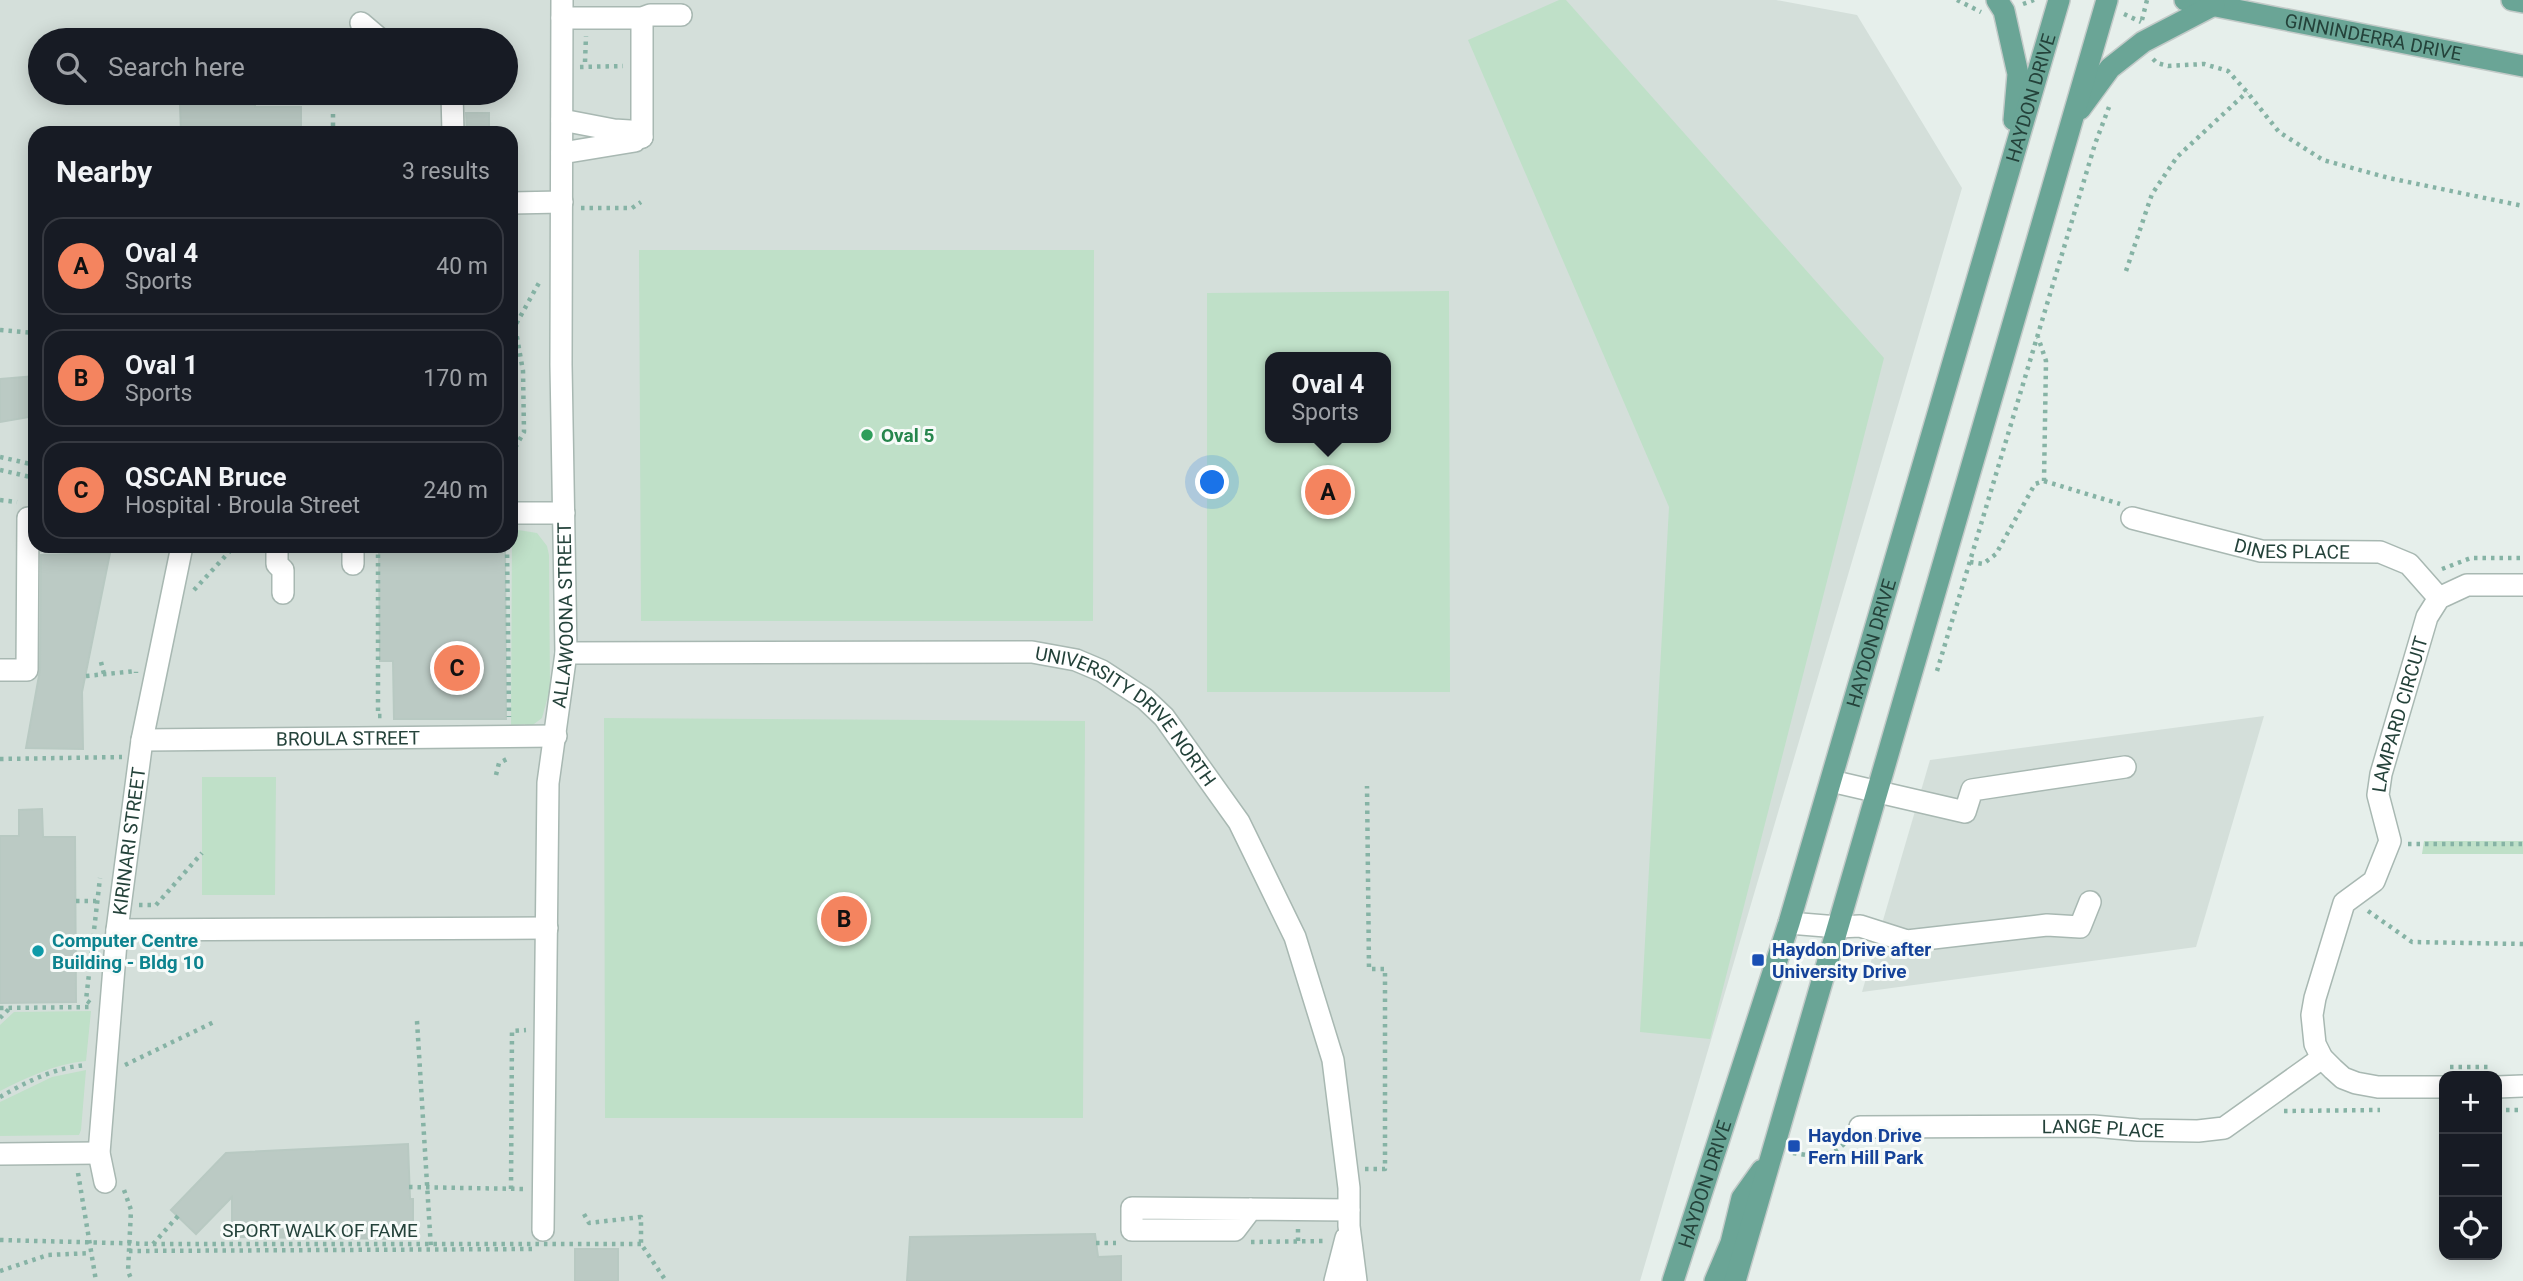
<!DOCTYPE html>
<html lang="en">
<head>
<meta charset="utf-8">
<style>
	body { margin:0; font-family:Roboto,sans-serif; background:#20242c; color:#f1f3f6 }
	.controls { position:absolute; right:21px; bottom:21px; display:grid; overflow:hidden; border-radius:14px; box-shadow:0 4px 18px #0003 }
	.controls button { width:63px; height:63px; display:grid; place-items:center; padding:0; border:0; border-bottom:2px solid #363941; background:#171b24; color:#f1f3f6; font:35px sans-serif }
	.you { position:absolute; left:1213px; top:483px; width:24px; height:24px; margin:-18px; border:5px solid #fff; border-radius:50%; background:#1a73e8; box-shadow:0 0 0 10px #1a73e833 }
	.badge { display:grid; place-items:center; width:46px; height:46px; border-radius:50%; background:#f4845f; color:#111; font-size:23px; font-weight:700 }
	.pin { position:absolute; translate:-50% -50%; border:4px solid #fff; box-shadow:0 2px 7px #0006 }
	.popup { position:absolute; left:1265px; top:352px; width:126px; height:91px; box-sizing:border-box; display:grid; place-content:center; border-radius:14px; background:#171b24; filter:drop-shadow(0 2px 5px #0005); font-size:23px; white-space:nowrap; color:#9ea1a6 }
	.popup b { font-size:26px; color:#f1f3f6 }
	.popup::after { content:''; position:absolute; left:50%; top:100%; margin-left:-14px; border:14px solid transparent; border-top-color:#171b24 }
	.list { margin:0; padding:0; list-style:none }
	h2 { display:flex; justify-content:space-between; align-items:center; height:91px; margin:0; padding:0 28px; font-size:30px }
	h2 small { font-size:23px; font-weight:400; color:#9ea1a6 }
	.list li { display:grid; grid-template-columns:46px 1fr auto; gap:21px; align-items:center; box-sizing:border-box; height:98px; margin:0 14px 14px; padding:0 14px; border:2px solid #363941; border-radius:21px }
	.list b { display:block; font-size:26px; white-space:nowrap }
	.list p { margin:0; font-size:23px; white-space:nowrap; color:#9ea1a6 }
	.list em { font-size:23px; font-style:normal; color:#9ea1a6 }
	.icon { flex:none; width:38px; height:38px; fill:none; stroke:currentColor; stroke-width:2; stroke-linecap:round; stroke-linejoin:round }
	.map { position:relative; flex:none; width:2523px; height:1281px; overflow:hidden }
	.search { position:absolute; background:#171b24; box-shadow:0 4px 18px #0003; left:28px; top:28px; width:490px; height:77px; display:flex; align-items:center; gap:18px; box-sizing:border-box; padding:0 24px; border-radius:38px; color:#9ea1a6; font-size:26px }
	.panel { position:absolute; background:#171b24; box-shadow:0 4px 18px #0003; left:28px; top:126px; width:490px; height:427px; border-radius:21px }
	.map>svg:first-child { display:block }
	.built { fill:#d4dfda; fill-rule:evenodd }
	.green { fill:#bfe0c8; fill-rule:evenodd }
	.building { fill:#bbcac4; stroke:#b8c9c2; stroke-width:2 }
	.lines { fill:none; stroke-linecap:round; stroke-linejoin:round }
	.minor-casing { stroke:#a8b8b2; stroke-width:24 }
	.major-casing { stroke:#c2cac8; stroke-width:24 }
	.path { stroke:#86b3a5; stroke-width:4.5; stroke-dasharray:3.5 5; stroke-linecap:butt }
	.minor { stroke:#fff; stroke-width:21 }
	.major { stroke:#6aa596; stroke-width:21 }
	.path-bridge { stroke:#86b3a5; stroke-width:4.5; stroke-dasharray:3.5 5; stroke-linecap:butt }
	.leisure-dot { fill:#2e9e5b; stroke:#f7fbf9; stroke-width:2.5 }
	.culture-dot { fill:#0f9aa8; stroke:#f7fbf9; stroke-width:2.5 }
	.transit-dot { fill:#1a4fb4; stroke:#f7fbf9; stroke-width:2.5 }
	.labels { text-anchor:middle; dominant-baseline:central; stroke-width:6; stroke-linejoin:round; paint-order:stroke }
	.street-label { font-size:19px; fill:#24423a; stroke:#f7fbf9 }
	.leisure-label { font-size:19px; font-weight:bold; fill:#27864d; stroke:#f7fbf9; text-anchor:start }
	.culture-label { font-size:19px; font-weight:bold; fill:#0d838f; stroke:#f7fbf9; text-anchor:start }
	.transit-label { font-size:19px; font-weight:bold; fill:#164399; stroke:#f7fbf9; text-anchor:start }
</style>
</head>
<body>
<div class="map">
<svg width="2523" height="1281" viewBox="0 0 2523 1281">
	<rect width="100%" height="100%" fill="#e6efeb"/>
	<g class="built">
		<path d="M0,0H1776L1857,15L1962,188L1640,1281H0ZM40,40H506V93H40ZM35,133H511V546H35ZM1270,357H1386V438H1270Z"/>
		<path d="M2264,716L2196,947L1862,992L1930,760Z"/>
	</g>
	<g class="green">
		<path d="M1559,0H1566L1884,358L1710,1039L1640,1032L1669,507L1468,40Z"/>
		<path d="M639,250H1094L1093,621H641Z"/>
		<path d="M1449,291L1450,692H1207V293ZM1386,357V438H1270V357Z"/>
		<path d="M512,529L537,533L547,546L549,555L550,689L542,718L526,730L525,724L511,726Z"/>
		<path d="M604,718L1085,721L1083,1118H605Z"/>
		<path d="M202,777H276L275,895H202Z"/>
		<path d="M2424,841H2523V854H2422Z"/>
		<path d="M91,1011L86,1061C55,1064 28,1077 0,1091V1025L14,1012Z"/>
		<path d="M86,1070L81,1130L79,1135L0,1136V1102L52,1077Z"/>
	</g>
	<g class="building">
		<path d="M180,104H255V107H301V133H181Z"/>
		<path d="M466,113H489V133H467Z"/>
		<path d="M35,376V416L0,422V379Z"/>
		<path d="M379,546H505L506,719H394L393,661H380Z"/>
		<path d="M110,553L82,692L83,749L26,748L40,670L41,555Z"/>
		<path d="M42,809L43,837H75L76,1002L0,1003V836H19V810Z"/>
		<path d="M408,1144L410,1199H413V1239L232,1237V1197L196,1234L171,1210L226,1153Z"/>
		<path d="M1095,1234L1098,1257L1121,1256V1281H907L910,1237Z"/>
		<rect x="575" y="1249" width="43" height="32"/>
	</g>
	<g class="lines">
		<defs>
			<g id="minor">
				<path d="M562,18H642L650,15H681"/>
				<path d="M361,23L381,40"/>
				<path d="M452,93L453,133"/>
				<path d="M562,120L614,130L630,131L642,137"/>
				<path d="M642,137V18"/>
				<path d="M562,153L635,141"/>
				<path d="M511,203L562,202"/>
				<path d="M511,513H564"/>
				<path id="s1" d="M2132,518L2261,551L2380,552L2409,564L2439,598"/>
				<path d="M277,546V564L283,570V593"/>
				<path d="M353,546V564"/>
				<path id="s2" d="M566,653L1032,652L1076,660L1102,671L1145,699L1164,717L1239,822L1295,937L1333,1060L1349,1188V1226L1356,1281"/>
				<path d="M0,670H27L28,518H35"/>
				<path id="s3" d="M142,740L556,736"/>
				<path d="M1831,781L1965,812L1972,790L2125,767"/>
				<path d="M1789,923L1838,927L1860,926L1907,941L2047,925L2080,927L2090,902"/>
				<path d="M117,930L547,928"/>
				<path id="s4" d="M2444,1087H2378L2356,1083L2343,1078L2333,1069L2322,1058L2315,1044L2312,1015L2315,998L2344,903L2374,881L2390,841L2378,795L2381,774L2427,617L2439,598L2467,585H2523"/>
				<path d="M2497,1087L2523,1086"/>
				<path id="s5" d="M1860,1127L2093,1126L2138,1130L2198,1131L2224,1128L2322,1058"/>
				<path d="M0,1154L99,1153"/>
				<path id="s6" d="M105,1182L99,1153L117,930L142,740L182,546"/>
				<path d="M1251,1209L1235,1230H1132V1208L1349,1210"/>
				<path id="s7" d="M543,1230L548,783L566,653L561,365L562,0"/>
				<path d="M1335,1281L1346,1238"/>
			</g>
			<g id="major">
				<path d="M1997,0L2004,11L2018,74L2014,120"/>
				<path id="s8" d="M2185,0L2523,66"/>
				<path d="M2512,0L2523,2"/>
				<path d="M2080,109L2110,68L2143,42L2214,5"/>
				<path id="s9" d="M1673,1281L1789,923L2059,0"/>
				<path d="M1715,1281L1731,1243L1742,1198L1762,1170"/>
				<path d="M1735,1281L2107,0"/>
			</g>
		</defs>
		<use href="#minor" class="minor-casing"/>
		<use href="#major" class="major-casing"/>
		<g class="path">
			<path d="M1957,0L1981,12"/>
			<path d="M2023,4L2034,0"/>
			<path d="M2124,14L2141,22"/>
			<path d="M2142,20L2147,0"/>
			<path d="M2153,59L2157,63L2168,66L2204,64L2228,71L2247,92L2279,132L2323,160L2389,178L2523,206"/>
			<path d="M585,62L586,36"/>
			<path d="M580,67L623,66"/>
			<path d="M333,114V133"/>
			<path d="M581,208H632L641,202"/>
			<path d="M2126,271L2152,194L2177,157L2247,92"/>
			<path d="M0,330L35,333"/>
			<path d="M511,455L524,432L523,371L515,326L540,281"/>
			<path d="M0,457L35,465"/>
			<path d="M0,470L35,478"/>
			<path d="M2044,481L2120,504"/>
			<path d="M0,500L17,502"/>
			<path d="M378,546V716H383"/>
			<path d="M507,546L509,717"/>
			<path d="M1970,562L1983,564L1996,554L2035,484L2044,481L2046,361L2038,337"/>
			<path d="M2442,569L2471,558H2523"/>
			<path d="M194,590L230,551L232,546"/>
			<path d="M101,662L104,674"/>
			<path d="M1937,671L2095,144L2109,107"/>
			<path d="M86,676L136,671V673"/>
			<path d="M0,759L122,757"/>
			<path d="M496,775L499,763L509,758"/>
			<path d="M2408,844H2523"/>
			<path d="M76,901H96"/>
			<path d="M139,905H156L202,853"/>
			<path d="M2368,911L2412,942L2523,944"/>
			<path d="M90,1003L86,1000L100,878"/>
			<path d="M0,1008L92,1007"/>
			<path d="M0,1018L9,1009"/>
			<path d="M417,1021L431,1249"/>
			<path d="M125,1065L214,1022"/>
			<path d="M2450,1067H2491"/>
			<path d="M0,1097C26,1082 56,1067 87,1065"/>
			<path d="M2506,1110H2523"/>
			<path d="M2284,1111L2380,1110"/>
			<path d="M1793,1153C1817,1157 1831,1158 1848,1140"/>
			<path d="M1365,1169H1385V969H1369L1367,786"/>
			<path d="M78,1173L96,1281"/>
			<path d="M409,1187L525,1189"/>
			<path d="M511,1189L512,1031L526,1030"/>
			<path d="M124,1190L131,1210L128,1271L132,1281"/>
			<path d="M584,1214L589,1223L641,1217V1244L666,1281"/>
			<path d="M1298,1229V1241"/>
			<path d="M1251,1242L1326,1241"/>
			<path d="M1096,1243H1116"/>
			<path d="M153,1244L178,1216"/>
			<path d="M129,1251L534,1249"/>
			<path d="M0,1271L48,1255L91,1253"/>
		</g>
		<use href="#minor" class="minor"/>
		<use href="#major" class="major"/>
		<path class="path-bridge" d="M0,1240L153,1244H641"/>
	</g>
	<circle class="leisure-dot" cx="867" cy="435" r="7"/>
	<circle class="culture-dot" cx="38" cy="951" r="7"/>
	<g class="transit-dot">
		<rect x="1751" y="953" width="14" height="14" rx="3.5"/>
		<rect x="1787" y="1139" width="14" height="14" rx="3.5"/>
	</g>
	<g class="labels">
		<g class="street-label">
			<text stroke="none"><textPath href="#s8" startOffset="192">GINNINDERRA DRIVE</textPath></text>
			<text stroke="none"><textPath href="#s9" startOffset="1236">HAYDON DRIVE</textPath></text>
			<text stroke="none"><textPath href="#s1" startOffset="164">DINES PLACE</textPath></text>
			<text stroke="none"><textPath href="#s7" startOffset="616">ALLAWOONA STREET</textPath></text>
			<text stroke="none"><textPath href="#s9" startOffset="668">HAYDON DRIVE</textPath></text>
			<text stroke="none"><textPath href="#s4" startOffset="504">LAMPARD CIRCUIT</textPath></text>
			<text stroke="none"><textPath href="#s2" startOffset="584">UNIVERSITY DRIVE NORTH</textPath></text>
			<text stroke="none"><textPath href="#s3" startOffset="206">BROULA STREET</textPath></text>
			<text stroke="none"><textPath href="#s6" startOffset="343">KIRINARI STREET</textPath></text>
			<text stroke="none"><textPath href="#s5" startOffset="243">LANGE PLACE</textPath></text>
			<text stroke="none"><textPath href="#s9" startOffset="102">HAYDON DRIVE</textPath></text>
			<text x="320" y="1230">SPORT WALK OF FAME</text>
		</g>
		<g class="leisure-label">
			<text x="881" y="435">Oval 5</text>
		</g>
		<g class="culture-label">
			<text x="52" y="940">Computer Centre<tspan x="52" dy="22">Building - Bldg 10</tspan></text>
		</g>
		<g class="transit-label">
			<text x="1772" y="949">Haydon Drive after<tspan x="1772" dy="22">University Drive</tspan></text>
			<text x="1808" y="1135">Haydon Drive<tspan x="1808" dy="22">Fern Hill Park</tspan></text>
		</g>
	</g>
</svg>
<div class="controls">
<button>+</button>
<button>−</button>
<button><svg class="icon" aria-label="locate" viewBox="0 0 24 24"><circle cx="12" cy="12" r="6"/><path d="M12 2v4M12 18v4M2 12h4M18 12h4"/></svg></button>
</div>
<div class="you"></div>
<div class="pin badge" style="left:1328px;top:492px">A</div>
<div class="popup"><b>Oval 4</b>Sports</div>
<div class="pin badge" style="left:844px;top:919px">B</div>
<div class="pin badge" style="left:457px;top:668px">C</div>
<div class="search"><svg class="icon" aria-label="search" viewBox="0 0 24 24"><circle cx="10" cy="10" r="6"/><path d="M15 15l6 6"/></svg>Search here</div>
<section class="panel">
<h2>Nearby<small>3 results</small></h2>
<ul class="list">
<li><span class="badge">A</span><div><b>Oval 4</b><p>Sports</p></div><em>40 m</em></li>
<li><span class="badge">B</span><div><b>Oval 1</b><p>Sports</p></div><em>170 m</em></li>
<li><span class="badge">C</span><div><b>QSCAN Bruce</b><p>Hospital · Broula Street</p></div><em>240 m</em></li>
</ul>
</section>
</div>
</body>
</html>
